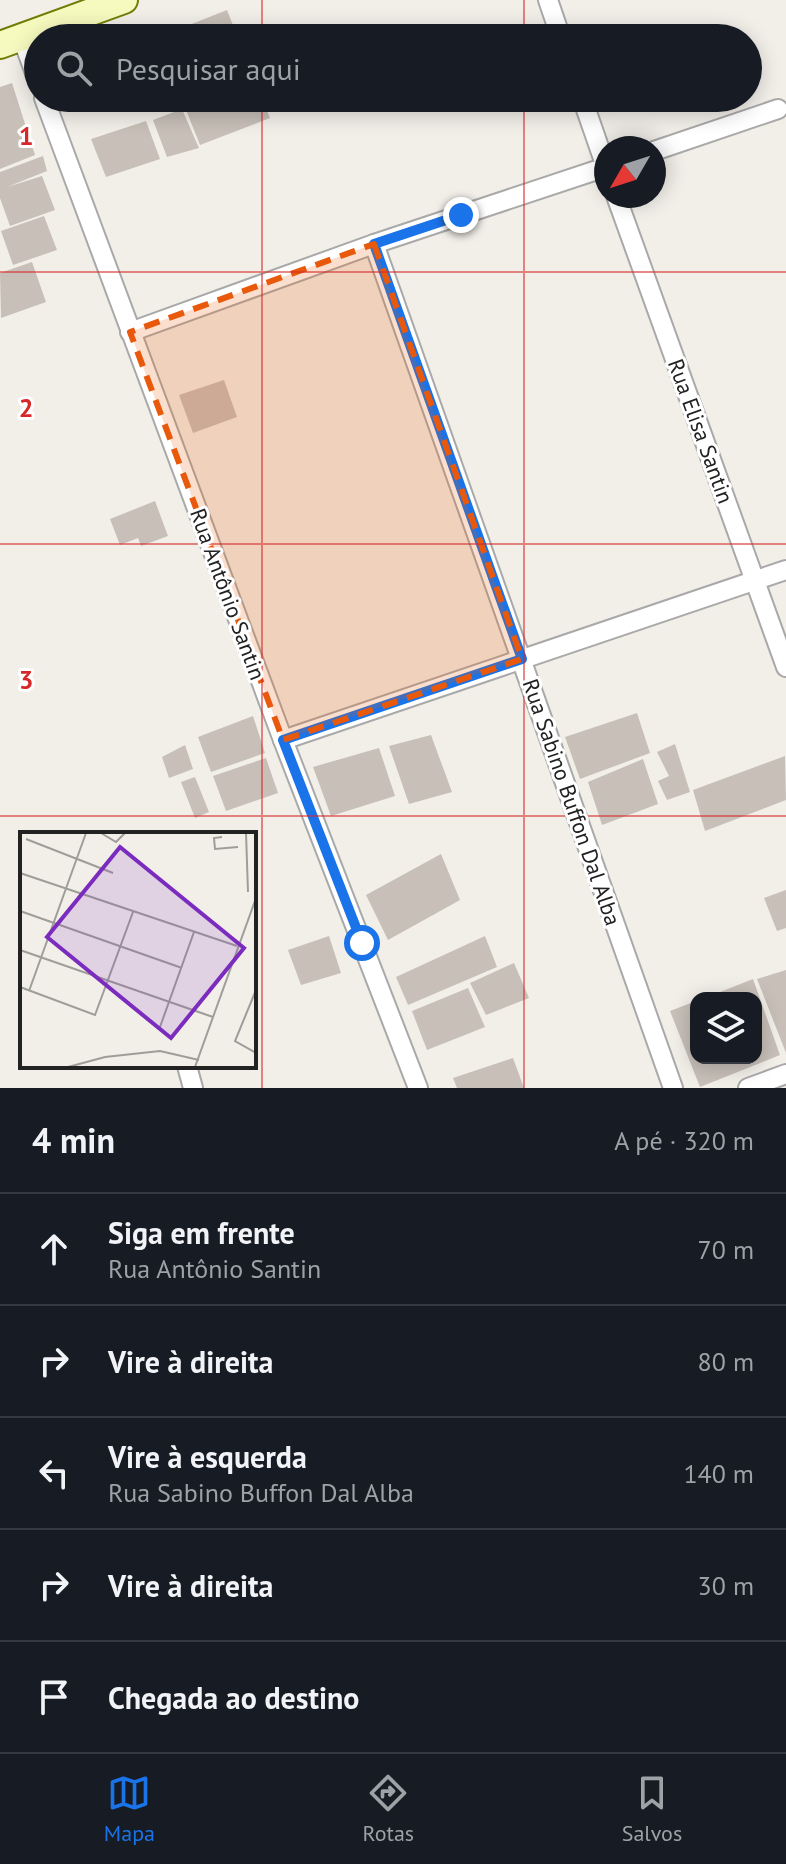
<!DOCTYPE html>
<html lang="pt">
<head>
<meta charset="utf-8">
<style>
	body { margin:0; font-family:"PT Sans",sans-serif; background:#20242c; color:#f1f3f6 }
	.controls { position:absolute; right:24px; bottom:24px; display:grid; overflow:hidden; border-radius:16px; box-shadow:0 4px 20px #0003 }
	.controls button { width:72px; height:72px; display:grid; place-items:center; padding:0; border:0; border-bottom:2px solid #363941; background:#171b24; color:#f1f3f6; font:40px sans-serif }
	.compass { position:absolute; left:594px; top:136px; width:72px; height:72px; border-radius:50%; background:#171b24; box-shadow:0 4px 20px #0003; rotate:231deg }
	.stop { position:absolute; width:24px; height:24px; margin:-18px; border:6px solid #1a73e8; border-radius:50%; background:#fff }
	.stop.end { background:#1a73e8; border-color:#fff; box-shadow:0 2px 8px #0008 }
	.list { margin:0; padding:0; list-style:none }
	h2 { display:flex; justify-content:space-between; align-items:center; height:104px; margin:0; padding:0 32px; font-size:34px }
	h2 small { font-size:26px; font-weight:400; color:#9ea1a6 }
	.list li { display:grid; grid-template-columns:52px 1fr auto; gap:24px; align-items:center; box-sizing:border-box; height:112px; padding:0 32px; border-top:2px solid #363941 }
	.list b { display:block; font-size:30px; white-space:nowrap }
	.list p { margin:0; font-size:26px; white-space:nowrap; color:#9ea1a6 }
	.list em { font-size:26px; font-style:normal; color:#9ea1a6 }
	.icon { flex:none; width:44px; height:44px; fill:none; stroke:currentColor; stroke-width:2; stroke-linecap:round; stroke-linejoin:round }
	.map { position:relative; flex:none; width:786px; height:1088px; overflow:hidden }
	.search { position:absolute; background:#171b24; box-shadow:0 4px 20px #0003; left:24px; right:24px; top:24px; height:88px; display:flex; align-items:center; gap:20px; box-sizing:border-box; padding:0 28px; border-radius:44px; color:#9ea1a6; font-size:30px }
	.sheet { height:664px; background:#171b24 }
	nav { display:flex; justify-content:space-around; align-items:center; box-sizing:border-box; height:112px; border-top:2px solid #363941; background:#171b24; font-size:22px; color:#9ea1a6 }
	nav a { display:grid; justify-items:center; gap:4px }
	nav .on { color:#1a73e8 }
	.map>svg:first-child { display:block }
	.building { fill:#c7bfb8 }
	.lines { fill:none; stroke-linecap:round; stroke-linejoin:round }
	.street-casing { stroke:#a9a9a9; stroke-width:22 }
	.secondary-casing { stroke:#707d05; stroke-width:30 }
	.street { stroke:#fff; stroke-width:18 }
	.secondary { stroke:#f7fabf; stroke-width:26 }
	.route { stroke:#1a73e8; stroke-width:10 }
	.marked { fill:#e8590c; fill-opacity:0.2; stroke:#e8590c; stroke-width:6; stroke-dasharray:16 10; stroke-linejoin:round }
	.grid { fill:none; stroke:#d62828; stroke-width:2; stroke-opacity:0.55 }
	.labels { text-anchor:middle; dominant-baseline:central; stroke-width:6; stroke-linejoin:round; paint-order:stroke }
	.street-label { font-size:22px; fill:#222; stroke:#fff }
	.inset-road { fill:none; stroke:#9f9d99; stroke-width:2 }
	.view { fill:#7b2cbf; fill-opacity:0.15; stroke:#7b2cbf; stroke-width:4 }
	.inset-edge { fill:none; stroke:#222; stroke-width:4 }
	.grid-label { font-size:26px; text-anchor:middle; font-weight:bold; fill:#d62828; stroke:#fff; stroke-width:6; stroke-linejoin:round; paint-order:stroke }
</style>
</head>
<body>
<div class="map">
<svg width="786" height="1088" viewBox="0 0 786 1088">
	<rect width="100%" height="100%" fill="#f2efe9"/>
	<g class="building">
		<path d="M227,10L238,38H172L169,33Z"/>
		<path d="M12,83L35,155L0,169V87Z"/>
		<path d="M195,98H262L270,118L200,145L184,105L196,101Z"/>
		<path d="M182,109L199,148L167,157L153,120Z"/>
		<path d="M146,121L160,159L106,177L91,139Z"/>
		<path d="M43,156L47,171L7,187L42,176L55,210L10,226L0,198V172Z"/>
		<path d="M44,216L57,250L13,265L1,231Z"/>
		<path d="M32,262L46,302L1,318L0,273Z"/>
		<path d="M224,380L237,417L193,433L179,395Z"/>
		<path d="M155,501L168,536L141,546L138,538L120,545L110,519Z"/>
		<path d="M637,713L650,753L580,779L565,737Z"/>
		<path d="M253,716L265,753L211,772L198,737Z"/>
		<path d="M431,735L452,792L409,804L389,746Z"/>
		<path d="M675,744L690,792L667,800L658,781L669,776L657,752Z"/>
		<path d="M185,745L193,769L169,778L162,757Z"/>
		<path d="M379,748L395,796L331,816L313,767Z"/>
		<path d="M785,756L786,800L705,831L693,790Z"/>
		<path d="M266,758L278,793L226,811L213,776Z"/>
		<path d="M643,759L658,804L602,825L588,782Z"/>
		<path d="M195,777L209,812L195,818L181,782Z"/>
		<path d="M441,854L460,900L388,940L366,895Z"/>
		<path d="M786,890V928L777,931L764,898Z"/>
		<path d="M329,936L341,973L301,985L288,950Z"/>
		<path d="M485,936L497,967L408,1005L396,977Z"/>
		<path d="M514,963L529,998L486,1015L470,983Z"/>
		<path d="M786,970V1053L757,979Z"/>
		<path d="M753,979L780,1055L700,1087L670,1011L696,1001V1058H756V998H705Z"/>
		<path d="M468,988L485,1027L427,1050L412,1011Z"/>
		<path d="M513,1058L524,1088H457L453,1078Z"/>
	</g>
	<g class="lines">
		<defs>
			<g id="street">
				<path d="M548,0L561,38"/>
				<path d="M22,38L38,81"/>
				<path d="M44,98L283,740L418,1088"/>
				<path d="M654,151L778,109"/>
				<path d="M616,196L786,667"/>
				<path d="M374,244L673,1088"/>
				<path d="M130,332L374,244L606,167L582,98"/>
				<path d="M283,740L786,570"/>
				<path d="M187,1066L193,1088"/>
				<path d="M748,1088L786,1074"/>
			</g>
			<path id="secondary" d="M0,45L124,0"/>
		</defs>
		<use href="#street" class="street-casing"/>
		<use href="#secondary" class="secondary-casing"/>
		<use href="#street" class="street"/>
		<use href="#secondary" class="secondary"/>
	</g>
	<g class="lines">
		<path class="route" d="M362,943L283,740L522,659L374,244L461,215"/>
	</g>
	<path class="marked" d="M374,244L522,659L283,740L130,332Z"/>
	<path class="grid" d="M262,0V38M524,0V38M262,98V1088M524,98V1088M0,272H786M0,544H786M0,816H786"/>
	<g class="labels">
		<g class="street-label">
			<text transform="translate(701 431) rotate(70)">Rua Elisa Santin</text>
			<text transform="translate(228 594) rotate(70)">Rua Antônio Santin</text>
			<text transform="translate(572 802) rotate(71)">Rua Sabino Buffon Dal Alba</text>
		</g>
	</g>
	<g transform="translate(20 832)">
		<rect width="236" height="236" fill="#f2efe9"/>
		<path class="inset-road" d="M81,1L96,10L105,1M226,1L228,60M202,5L194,6L195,17L218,15M6,7L93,41M0,41L217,114M0,79L162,136M0,118L193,185M0,155L75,183L113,80M236,158L215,209L236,221M9,159L66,1M140,195L174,100M48,235L85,225L140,219L179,228M175,235L236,66"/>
		<path class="view" d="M100,15L224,116L151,206L27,105Z"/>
		<rect width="236" height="236" class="inset-edge"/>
	</g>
	<g class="grid-label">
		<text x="26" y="145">1</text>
		<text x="26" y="417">2</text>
		<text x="26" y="689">3</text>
	</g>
</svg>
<div class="controls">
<button><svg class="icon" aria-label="layers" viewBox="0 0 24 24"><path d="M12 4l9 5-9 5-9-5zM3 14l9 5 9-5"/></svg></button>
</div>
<svg class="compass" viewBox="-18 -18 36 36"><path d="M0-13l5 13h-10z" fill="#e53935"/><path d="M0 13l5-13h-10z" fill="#9ea1a6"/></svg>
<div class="stop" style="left:362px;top:943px"></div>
<div class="stop end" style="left:461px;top:215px"></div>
<div class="search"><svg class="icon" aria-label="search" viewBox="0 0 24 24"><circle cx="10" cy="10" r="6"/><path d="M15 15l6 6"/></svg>Pesquisar aqui</div>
</div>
<section class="sheet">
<h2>4 min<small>A pé · 320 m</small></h2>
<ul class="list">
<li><svg class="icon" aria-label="ahead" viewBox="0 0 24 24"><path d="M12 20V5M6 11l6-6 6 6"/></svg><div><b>Siga em frente</b><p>Rua Antônio Santin</p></div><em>70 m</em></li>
<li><svg class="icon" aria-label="right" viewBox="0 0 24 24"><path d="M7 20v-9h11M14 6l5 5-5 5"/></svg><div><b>Vire à direita</b></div><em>80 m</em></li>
<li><svg class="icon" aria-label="left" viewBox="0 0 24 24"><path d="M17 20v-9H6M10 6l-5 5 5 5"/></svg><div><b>Vire à esquerda</b><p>Rua Sabino Buffon Dal Alba</p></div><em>140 m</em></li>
<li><svg class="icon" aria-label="right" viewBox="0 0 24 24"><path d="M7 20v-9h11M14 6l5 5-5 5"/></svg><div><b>Vire à direita</b></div><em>30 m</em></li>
<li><svg class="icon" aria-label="arrive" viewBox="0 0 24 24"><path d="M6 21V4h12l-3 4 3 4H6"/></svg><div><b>Chegada ao destino</b></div></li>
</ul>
</section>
<nav>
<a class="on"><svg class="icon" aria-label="map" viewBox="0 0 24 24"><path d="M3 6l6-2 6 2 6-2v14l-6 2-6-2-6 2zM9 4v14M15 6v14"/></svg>Mapa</a>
<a><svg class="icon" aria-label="directions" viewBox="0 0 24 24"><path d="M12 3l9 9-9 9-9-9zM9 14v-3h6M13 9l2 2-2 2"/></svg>Rotas</a>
<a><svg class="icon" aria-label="saved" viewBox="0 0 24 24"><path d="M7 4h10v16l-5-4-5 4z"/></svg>Salvos</a>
</nav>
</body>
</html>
